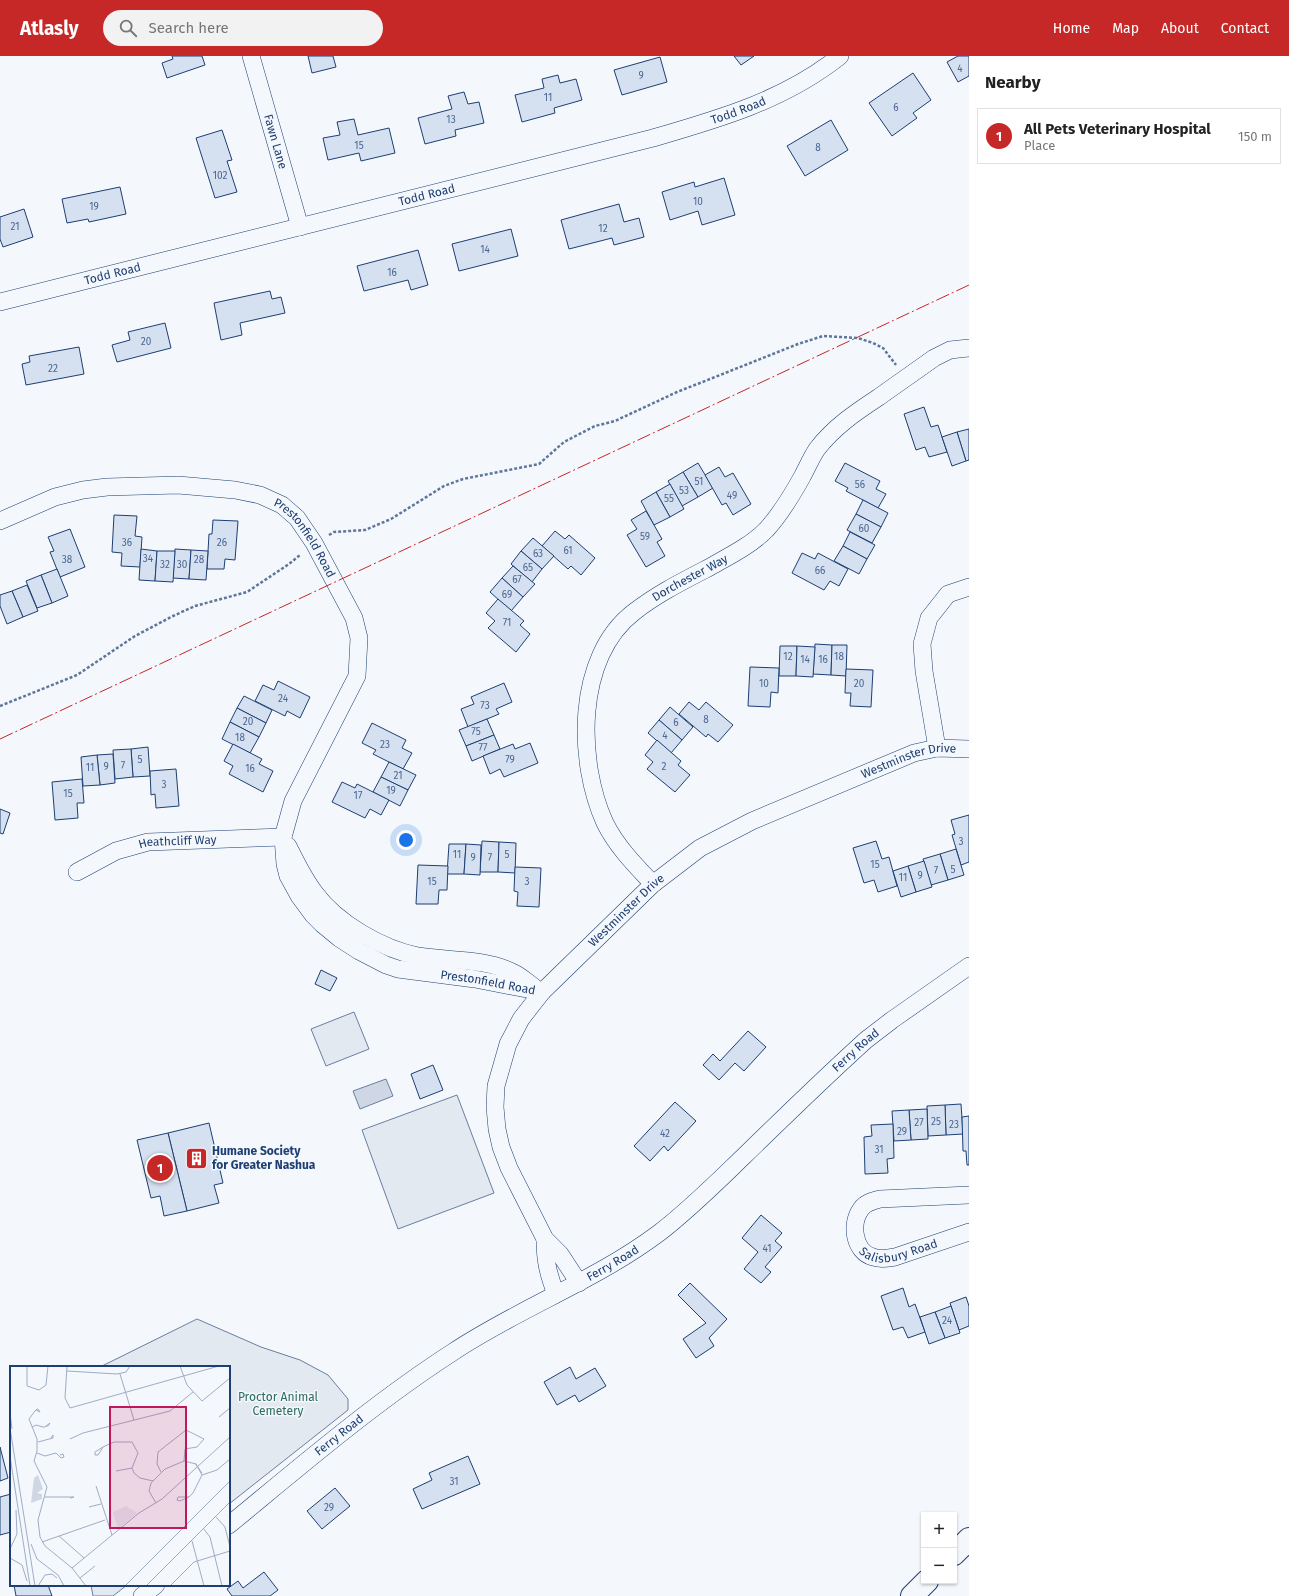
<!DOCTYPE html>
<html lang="en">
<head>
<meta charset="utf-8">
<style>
	body { margin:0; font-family:"Fira Sans",sans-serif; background:#f2f2f2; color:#222 }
	.controls { position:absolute; right:12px; bottom:12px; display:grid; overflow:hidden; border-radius:0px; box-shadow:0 1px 3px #0004 }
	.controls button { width:36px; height:36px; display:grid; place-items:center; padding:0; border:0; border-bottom:1px solid #e0e0e0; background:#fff; color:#222; font:20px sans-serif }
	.you { position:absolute; left:406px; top:784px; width:14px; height:14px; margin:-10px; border:3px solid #fff; border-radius:50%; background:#1a73e8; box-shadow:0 0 0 6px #1a73e833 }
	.badge { display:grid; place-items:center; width:26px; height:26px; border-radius:50%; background:#c62828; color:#fff; font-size:13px; font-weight:700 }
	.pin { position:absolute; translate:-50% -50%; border:2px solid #fff; box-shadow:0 1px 4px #0006 }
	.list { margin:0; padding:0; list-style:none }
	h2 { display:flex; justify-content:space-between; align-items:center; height:52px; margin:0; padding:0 16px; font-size:17px }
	h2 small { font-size:13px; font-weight:400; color:#767676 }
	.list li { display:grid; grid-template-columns:26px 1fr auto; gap:12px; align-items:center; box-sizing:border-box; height:56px; margin:0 8px 8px; padding:0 8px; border:1px solid #e0e0e0; border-radius:0px }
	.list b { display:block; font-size:15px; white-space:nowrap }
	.list p { margin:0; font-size:13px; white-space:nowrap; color:#767676 }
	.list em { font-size:13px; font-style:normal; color:#767676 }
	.icon { flex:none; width:22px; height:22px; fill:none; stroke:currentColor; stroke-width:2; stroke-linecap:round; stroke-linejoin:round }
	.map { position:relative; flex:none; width:969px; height:1540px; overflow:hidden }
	header { display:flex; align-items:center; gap:24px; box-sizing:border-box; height:56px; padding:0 20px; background:#c62828; color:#fff }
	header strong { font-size:19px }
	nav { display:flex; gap:22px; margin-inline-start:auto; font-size:14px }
	.search { width:280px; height:36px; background:#f2f2f2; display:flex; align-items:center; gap:10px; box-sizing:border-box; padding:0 14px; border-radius:22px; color:#767676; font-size:15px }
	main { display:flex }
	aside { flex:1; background:#fff }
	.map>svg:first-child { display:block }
	.green { fill:#e3e9f0; stroke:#687fa3 }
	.water { fill:#cfd7e4; stroke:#687fa3 }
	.building { fill:#d5e0f0; stroke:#1d3f73 }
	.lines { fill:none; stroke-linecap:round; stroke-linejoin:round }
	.minor-casing { stroke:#1d3f73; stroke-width:18 }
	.primary-casing { stroke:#1d3f73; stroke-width:24 }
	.path { stroke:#5e769c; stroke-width:2.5; stroke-dasharray:3 2; stroke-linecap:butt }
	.minor { stroke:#f4f7fb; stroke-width:17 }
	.primary { stroke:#f4f7fb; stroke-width:22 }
	.power { stroke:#c62828; stroke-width:1; stroke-dasharray:14 3 2 3; stroke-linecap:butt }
	.labels { text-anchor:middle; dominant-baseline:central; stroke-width:3; stroke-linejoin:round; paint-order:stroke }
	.number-label { font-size:10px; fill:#4b6792 }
	.street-label { font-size:12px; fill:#1d3f73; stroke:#f4f7fb }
	.poi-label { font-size:12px; font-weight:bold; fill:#1d3f73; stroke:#f4f7fb; text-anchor:start }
	.park-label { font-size:12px; fill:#2c6c60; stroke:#f4f7fb }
	.inset-road { fill:none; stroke:#9eadc5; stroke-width:1 }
	.view { fill:#c2185b; fill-opacity:0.15; stroke:#c2185b; stroke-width:2 }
	.inset-edge { fill:none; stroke:#1d3f73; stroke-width:2 }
</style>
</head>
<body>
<header>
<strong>Atlasly</strong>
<div class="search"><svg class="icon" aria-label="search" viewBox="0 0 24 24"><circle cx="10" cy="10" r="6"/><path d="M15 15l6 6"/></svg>Search here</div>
<nav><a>Home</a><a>Map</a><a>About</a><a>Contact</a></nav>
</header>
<main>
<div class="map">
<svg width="969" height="1540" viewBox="0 0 969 1540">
	<rect width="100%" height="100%" fill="#f4f7fb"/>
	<g class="green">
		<path d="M354,956L369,993L326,1010L311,973Z"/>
		<path d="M457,1039L494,1137L398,1173L362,1074Z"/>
		<path d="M197,1263L261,1291L300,1304L328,1319L348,1343V1354L229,1448V1311H100Z"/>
		<path d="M91,1529H127L113,1540H93Z"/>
	</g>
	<path class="water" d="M386,1023L393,1040L360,1053L353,1035Z"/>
	<g class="building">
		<path d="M172,0H202L205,9L167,22L162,7L173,3Z"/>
		<path d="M308,0H333L336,11L312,17Z"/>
		<path d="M734,0H754L741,9Z"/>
		<path d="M958,0H969V20L958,26L947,6Z"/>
		<path d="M660,1L667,26L622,39L614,14Z"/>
		<path d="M913,17L931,44L913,57L917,62L892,80L869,47Z"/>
		<path d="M558,19L560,27L576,23L582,44L554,52L555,57L522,66L515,39L544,32L542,23Z"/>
		<path d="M464,36L468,48L479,46L484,67L455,74L456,80L425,88L418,62L452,53L448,40Z"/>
		<path d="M354,63L358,79L389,72L395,97L361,105L359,97L328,104L323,82L340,79L337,66Z"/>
		<path d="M831,64L848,94L805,120L787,90Z"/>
		<path d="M222,74L232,104L227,105L237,136L215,142L196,82Z"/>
		<path d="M724,122L735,159L702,169L698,155L670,164L662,136L694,126L695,131Z"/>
		<path d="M120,131L126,158L89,166L88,163L67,167L62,143Z"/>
		<path d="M619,148L624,166L639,162L644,181L614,189L612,182L569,193L561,164Z"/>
		<path d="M24,153L33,181L3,191L0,183V161Z"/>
		<path d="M511,173L518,200L459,215L452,188Z"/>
		<path d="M418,194L428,229L411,234L408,224L364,235L357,210Z"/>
		<path d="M270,235L272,243L281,241L285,257L240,267L242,279L221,284L214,247Z"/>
		<path d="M165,267L171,292L117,306L112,289L130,284L128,276Z"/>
		<path d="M79,291L84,318L26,329L22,308L30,306L29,300Z"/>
		<path d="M924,351L931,371L938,369L947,396L929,401L925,391L916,394L904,358Z"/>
		<path d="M969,373V404L966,405L957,376Z"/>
		<path d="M957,376L966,405L952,410L942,381Z"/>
		<path d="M698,407L713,432L698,441L683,416Z"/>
		<path d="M845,407L880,425L876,433L886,438L878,452L846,435L848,432L835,425Z"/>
		<path d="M719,411L725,421L733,417L751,448L733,459L726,447L722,449L705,419Z"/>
		<path d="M683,416L698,441L682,450L668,425Z"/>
		<path d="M670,428L684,453L670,461L656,436Z"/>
		<path d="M656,436L670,461L654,469L641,445Z"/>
		<path d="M863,444L888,457L881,471L856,458Z"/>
		<path d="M646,455L662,483L657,486L665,500L646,511L627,479L637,473L631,464Z"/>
		<path d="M856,458L881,471L872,487L847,474Z"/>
		<path d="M114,459L137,460L135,480L142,481L140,511L121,510L122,497L112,496Z"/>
		<path d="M213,464L238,465L235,504L225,503L224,513H207L209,478H212Z"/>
		<path d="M70,473L85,511L60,521L50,496L54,495L48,481Z"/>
		<path d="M555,475L565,483L569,479L595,502L581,519L571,510L568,513L542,490Z"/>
		<path d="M850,476L875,489L867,503L843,490Z"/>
		<path d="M533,482L554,500L542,513L521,495Z"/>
		<path d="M843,490L867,503L859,518L834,505Z"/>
		<path d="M141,493L157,495L155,525L139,524Z"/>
		<path d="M175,493L191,494L189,523L173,522Z"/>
		<path d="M191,494L208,495L206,524L189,523Z"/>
		<path d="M157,495H175L173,526L155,525Z"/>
		<path d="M521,495L542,513L532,526L511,508Z"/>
		<path d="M802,497L815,503L818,497L848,513L839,530L830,525L824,534L792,517Z"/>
		<path d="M513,510L535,528L523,541L502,522Z"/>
		<path d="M57,513L68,540L52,547L41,519Z"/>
		<path d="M41,519L52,547L37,552L26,525Z"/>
		<path d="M502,522L523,541L511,555L490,536Z"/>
		<path d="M27,529L38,555L23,561L12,535Z"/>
		<path d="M12,535L23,561L7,568L0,550V539Z"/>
		<path d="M498,543L524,565L520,569L530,578L516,596L488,572L495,565L486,557Z"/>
		<path d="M815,588L832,589L831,619L813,618Z"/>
		<path d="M832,589H847L846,620L831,619Z"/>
		<path d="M780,590H797L796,620H779Z"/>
		<path d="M797,590L815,591L813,621L796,620Z"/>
		<path d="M750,611L779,612L778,637L771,636L770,651L748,650Z"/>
		<path d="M846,613L873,614L871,651L850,650L851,637H845Z"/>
		<path d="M278,625L310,641L300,662L287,655L285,660L255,645L263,629L274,634Z"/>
		<path d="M504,627L512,646L496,653L499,658L468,671L461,653L474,648L471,641Z"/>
		<path d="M244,640L272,654L266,667L237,652Z"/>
		<path d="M689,646L699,654L706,646L733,669L718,686L708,678L706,681L679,658Z"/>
		<path d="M670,651L693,671L682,684L659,664Z"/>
		<path d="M237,652L266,667L259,681L230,666Z"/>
		<path d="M487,663L494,679L466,690L459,674Z"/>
		<path d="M659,664L682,684L671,697L648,677Z"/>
		<path d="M230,666L259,681L250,697L222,683Z"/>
		<path d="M372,667L406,684L402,692L412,697L403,713L373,698L376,694L362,687Z"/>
		<path d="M494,679L500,693L472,705L466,690Z"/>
		<path d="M657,684L681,705L678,709L690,719L675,736L647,713L653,706L645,699Z"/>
		<path d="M530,687L538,707L504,721L500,713L490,718L483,700L513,688L515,693Z"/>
		<path d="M233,688L262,703L259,708L273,715L263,736L229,718L233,710L224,705Z"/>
		<path d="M148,691L150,720L133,721L131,693Z"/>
		<path d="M131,693L133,721L115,723L113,694Z"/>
		<path d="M113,698L115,727L100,729L97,699Z"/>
		<path d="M97,699L100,729L83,730L81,701Z"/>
		<path d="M389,706L416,719L408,734L381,721Z"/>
		<path d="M176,713L179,750L156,752L155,738L151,739L150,715Z"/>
		<path d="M381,721L408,734L400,750L373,736Z"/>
		<path d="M82,723L84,747H77L78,762L55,764L52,726Z"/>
		<path d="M342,726L355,732L357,728L389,744L381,759L370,753L365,762L332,746Z"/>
		<path d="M0,753L10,757L3,778L0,777Z"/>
		<path d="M969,759V806L961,809L952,779L955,778L951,764Z"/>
		<path d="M482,785L499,786L498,816H480Z"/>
		<path d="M876,785L882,803L889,801L897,830L878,836L874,824L864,827L853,792Z"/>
		<path d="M499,786L516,787L515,817L498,816Z"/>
		<path d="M449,788H466L464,818H447Z"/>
		<path d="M466,788L481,789L480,819L464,818Z"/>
		<path d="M956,793L964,819L948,824L940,798Z"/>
		<path d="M940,798L948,824L931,829L923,803Z"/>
		<path d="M924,805L932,831L916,836L908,810Z"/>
		<path d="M418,809L448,810L447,834H439L438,848H416Z"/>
		<path d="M908,810L916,836L901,841L893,815Z"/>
		<path d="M515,811L541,812L539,851L517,850L518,836L514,835Z"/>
		<path d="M321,914L337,922L330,935L315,928Z"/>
		<path d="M748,975L766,991L744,1015L735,1007L719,1024L703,1009L713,998L720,1005Z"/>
		<path d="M433,1009L443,1034L420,1043L411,1018Z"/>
		<path d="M675,1046L696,1065L668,1095L664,1090L650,1105L634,1090Z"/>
		<path d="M961,1048L963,1078L946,1079L945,1049Z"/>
		<path d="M945,1049L946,1079L928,1080L927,1050Z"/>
		<path d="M927,1053L928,1083L911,1084L909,1054Z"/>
		<path d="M909,1054L911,1084L894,1085L892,1055Z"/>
		<path d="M969,1060V1109H967L966,1095H963L962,1061Z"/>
		<path d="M209,1067L223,1127L214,1129L219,1147L187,1155L168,1077Z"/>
		<path d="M893,1068L894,1102L887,1103L888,1117L865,1118L864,1081L872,1080L871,1069Z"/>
		<path d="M168,1077L187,1155L164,1160L160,1140L151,1142L137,1084Z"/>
		<path d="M761,1159L782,1177L775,1185L782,1191L765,1211L771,1216L761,1227L744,1213L758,1196L742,1182Z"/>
		<path d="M690,1227L727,1263L709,1282L714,1290L696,1302L683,1283L706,1267L678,1239Z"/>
		<path d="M903,1232L909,1251L915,1248L925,1276L908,1282L903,1271L893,1274L881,1240Z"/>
		<path d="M966,1241L969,1250V1270L959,1274L950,1247Z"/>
		<path d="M951,1250L960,1277L945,1282L935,1256Z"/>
		<path d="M935,1256L945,1282L929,1288L920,1261Z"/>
		<path d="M570,1311L576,1323L595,1312L606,1330L579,1346L575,1339L557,1349L544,1326Z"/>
		<path d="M0,1391L8,1422L0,1425Z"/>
		<path d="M468,1400L480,1428L422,1453L413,1433L432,1424L429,1417Z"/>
		<path d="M335,1432L350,1450L322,1473L307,1455Z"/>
		<path d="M11,1438V1476L0,1479V1441Z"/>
		<path d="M264,1516L278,1534L270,1540H232L227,1533L238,1525L243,1532Z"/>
		<path d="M14,1529H48L52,1540H16Z"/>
	</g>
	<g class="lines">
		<defs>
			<g id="minor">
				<path id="s1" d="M251,0L300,171"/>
				<path id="s2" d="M0,246L653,82C719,63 785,44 840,0"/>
				<path id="s3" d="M0,465L55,441L83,434L107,431L178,429L235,434L260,439L282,449L297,462L314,487L354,562L359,582L357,620L293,745L283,781L285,808L288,820L299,840L313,859L322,868L339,882L359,895L386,909L398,913L475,923L542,936"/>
				<path d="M937,692L924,615L922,588L929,562L948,538L969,531"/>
				<path d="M288,790C296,806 304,823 315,837C337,867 382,893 418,900C448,905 486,902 514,917C521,920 527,926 534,931"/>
				<path id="s4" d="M77,816L116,795L148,786L283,781"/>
				<path id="s5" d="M653,828C635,809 617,791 605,767C577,706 575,601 634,556C657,538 683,525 710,511C729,500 750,490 766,474C780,459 792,439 802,421C807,412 811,402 817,393C834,371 856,356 879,341C897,328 916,315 934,302L950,294L969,292"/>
				<path id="s6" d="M969,1139L880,1143C872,1145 865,1147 861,1153C850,1168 854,1196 873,1201C880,1204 888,1202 895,1201L969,1176"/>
				<path d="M545,1183C545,1204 548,1218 556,1238"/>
				<path id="s7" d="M579,1227L560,1198L545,1183L509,1112L501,1091L497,1073L495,1051L496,1030L508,988L521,963L542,936L653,828L700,792L752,765L914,697L937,692L969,693"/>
				<path id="s8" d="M229,1469C302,1409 374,1347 453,1296C519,1252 595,1225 659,1177C689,1154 716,1127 743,1101C784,1061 824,1022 866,984L892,964L969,910"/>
				<path d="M142,1540L156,1529"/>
			</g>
			<g id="primary">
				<path d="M954,1498L969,1483"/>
				<path d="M912,1540L927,1525"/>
			</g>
		</defs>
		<use href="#minor" class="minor-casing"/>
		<use href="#primary" class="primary-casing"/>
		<g class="path">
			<path d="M329,479L334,476L365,474L391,463L444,430L463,423L539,408L564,386L595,370L615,365L677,336L700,327L798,288L823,280L858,282L873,287L883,292L896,309"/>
			<path d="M0,650L77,619L135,580L173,560L195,550L247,536L289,508L300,499"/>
		</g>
		<use href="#minor" class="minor"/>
		<use href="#primary" class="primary"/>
		<path class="power" d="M0,683L969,229"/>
	</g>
	<defs>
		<symbol id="building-square" viewBox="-11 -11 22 22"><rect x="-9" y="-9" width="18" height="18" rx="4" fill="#c62828" stroke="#f4f7fb"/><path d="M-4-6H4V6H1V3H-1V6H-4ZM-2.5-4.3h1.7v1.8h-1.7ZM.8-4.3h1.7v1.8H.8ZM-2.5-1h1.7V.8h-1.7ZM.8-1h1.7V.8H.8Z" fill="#fff"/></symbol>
	</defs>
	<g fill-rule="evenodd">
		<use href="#building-square" x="184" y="1090" width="25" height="25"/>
	</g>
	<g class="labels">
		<g class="number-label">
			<text x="960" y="13">4</text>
			<text x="641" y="20">9</text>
			<text x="548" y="42">11</text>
			<text x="896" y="52">6</text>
			<text x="451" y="64">13</text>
			<text x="359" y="90">15</text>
			<text x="818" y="92">8</text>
			<text x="220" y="120">102</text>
			<text x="698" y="146">10</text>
			<text x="94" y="151">19</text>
			<text x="15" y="171">21</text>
			<text x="603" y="173">12</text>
			<text x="485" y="194">14</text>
			<text x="392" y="217">16</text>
			<text x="146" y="286">20</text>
			<text x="53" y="313">22</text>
			<text x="699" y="426">51</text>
			<text x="860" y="429">56</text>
			<text x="684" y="435">53</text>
			<text x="732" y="440">49</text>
			<text x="669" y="443">55</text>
			<text x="864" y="473">60</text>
			<text x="645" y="481">59</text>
			<text x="127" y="487">36</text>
			<text x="222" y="487">26</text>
			<text x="568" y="495">61</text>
			<text x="538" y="498">63</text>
			<text x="148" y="503">34</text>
			<text x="67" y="504">38</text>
			<text x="199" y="504">28</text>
			<text x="165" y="509">32</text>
			<text x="182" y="509">30</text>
			<text x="528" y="512">65</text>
			<text x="820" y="515">66</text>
			<text x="517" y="524">67</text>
			<text x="507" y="539">69</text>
			<text x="507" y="567">71</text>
			<text x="788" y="601">12</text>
			<text x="839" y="601">18</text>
			<text x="805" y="604">14</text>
			<text x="823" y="604">16</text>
			<text x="764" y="628">10</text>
			<text x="859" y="628">20</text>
			<text x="283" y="643">24</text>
			<text x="485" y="650">73</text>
			<text x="706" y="664">8</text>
			<text x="248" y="666">20</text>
			<text x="676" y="667">6</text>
			<text x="476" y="676">75</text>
			<text x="665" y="680">4</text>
			<text x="240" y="682">18</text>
			<text x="385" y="689">23</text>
			<text x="483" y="692">77</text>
			<text x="140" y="704">5</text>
			<text x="510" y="704">79</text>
			<text x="123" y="710">7</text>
			<text x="106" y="711">9</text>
			<text x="664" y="711">2</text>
			<text x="90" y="712">11</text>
			<text x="250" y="713">16</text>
			<text x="398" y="720">21</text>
			<text x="164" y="729">3</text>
			<text x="391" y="735">19</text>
			<text x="68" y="738">15</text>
			<text x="358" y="740">17</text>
			<text x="961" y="786">3</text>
			<text x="457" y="799">11</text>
			<text x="507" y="799">5</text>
			<text x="473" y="802">9</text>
			<text x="490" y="802">7</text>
			<text x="875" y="809">15</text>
			<text x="953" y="814">5</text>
			<text x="936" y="815">7</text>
			<text x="920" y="820">9</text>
			<text x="903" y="822">11</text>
			<text x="432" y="826">15</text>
			<text x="527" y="826">3</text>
			<text x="936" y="1066">25</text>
			<text x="919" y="1067">27</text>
			<text x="954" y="1069">23</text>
			<text x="902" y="1076">29</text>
			<text x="665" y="1078">42</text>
			<text x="879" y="1094">31</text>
			<text x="767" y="1193">41</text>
			<text x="947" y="1265">24</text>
			<text x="454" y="1426">31</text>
			<text x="329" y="1452">29</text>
		</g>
		<g class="street-label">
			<text stroke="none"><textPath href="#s2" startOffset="763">Todd Road</textPath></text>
			<text stroke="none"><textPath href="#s1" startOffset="89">Fawn Lane</textPath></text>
			<text stroke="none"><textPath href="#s2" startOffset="440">Todd Road</textPath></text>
			<text stroke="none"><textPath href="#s2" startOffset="116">Todd Road</textPath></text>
			<text stroke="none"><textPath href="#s3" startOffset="331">Prestonfield Road</textPath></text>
			<text stroke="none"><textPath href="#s5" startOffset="371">Dorchester Way</textPath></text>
			<text stroke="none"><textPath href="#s7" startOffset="767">Westminster Drive</textPath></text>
			<text stroke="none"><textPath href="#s4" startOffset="107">Heathcliff Way</textPath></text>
			<text stroke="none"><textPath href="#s7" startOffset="443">Westminster Drive</textPath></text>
			<text stroke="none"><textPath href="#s3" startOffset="941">Prestonfield Road</textPath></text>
			<text stroke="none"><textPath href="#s8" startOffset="790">Ferry Road</textPath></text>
			<text stroke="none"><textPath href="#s6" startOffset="194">Salisbury Road</textPath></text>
			<text stroke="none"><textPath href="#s8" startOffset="466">Ferry Road</textPath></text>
			<text stroke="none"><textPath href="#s8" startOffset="142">Ferry Road</textPath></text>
		</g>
		<g class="poi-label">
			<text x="212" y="1095">Humane Society<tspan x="212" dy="14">for Greater Nashua</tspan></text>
		</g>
		<g class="park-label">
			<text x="278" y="1341">Proctor Animal<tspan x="278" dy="14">Cemetery</tspan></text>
		</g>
	</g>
	<g transform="translate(10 1310)">
		<rect width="220" height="220" fill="#f4f7fb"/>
		<path d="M116,140L127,147L108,163L103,146Z" fill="#e3e9f0"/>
		<path d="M28,109L33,123L27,127L32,128V133L21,137L24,112Z" fill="#cfd7e4"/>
		<path class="inset-road" d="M17,0V20L29,24L36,19L38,0M57,0L55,32L60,42L209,0M170,0L177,19L192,35L220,12M57,5L107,8L116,6L120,0M110,8L124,54M26,44L30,46L28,43H27L25,45L19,53L27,73V85L24,95L37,121L28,154L30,171L35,180L62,202L76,220M0,47L2,63M209,51L220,42M22,61L26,59L33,61H35L36,60H38L40,57L36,60M0,62L25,220M60,73L73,67L160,45L183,26M28,76L43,72V69L41,72M93,81L88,89H85V86L93,81L104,76H122L128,87L122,102L124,107L130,112L143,115M27,87L35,90L46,87L51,92L54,91L53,88L50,89M0,90L20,220M185,97L192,107M106,105L122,102M151,106L147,98L148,86L176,64L194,73L187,81L175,83L174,95M192,109L207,104L220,93M86,120L102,169M35,131H64L60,132M146,137L139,125L141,117L155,103L174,95L186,98L192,109L183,127L179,131H168L167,134L170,135L179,131M79,141L91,138M205,150L215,161L220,181M193,162L200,171L212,220M49,170L74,192M182,175L194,220M32,176L95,154M21,178L27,193L48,209L54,220M0,183L7,168L6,144M0,192L12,199L17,215M62,202L129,147L152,133L220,71M70,212L85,200M28,220L35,209L42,208L47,212M115,220L220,115M136,220L220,136M160,220L184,196L220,185"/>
		<path class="view" d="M100,41H176V162H100Z"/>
		<rect width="220" height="220" class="inset-edge"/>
	</g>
</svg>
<div class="controls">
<button>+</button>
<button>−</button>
</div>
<div class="you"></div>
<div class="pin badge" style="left:160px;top:1112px">1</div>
</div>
<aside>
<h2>Nearby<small></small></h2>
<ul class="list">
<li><span class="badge">1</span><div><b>All Pets Veterinary Hospital</b><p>Place</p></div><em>150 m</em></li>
</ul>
</aside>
</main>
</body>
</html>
